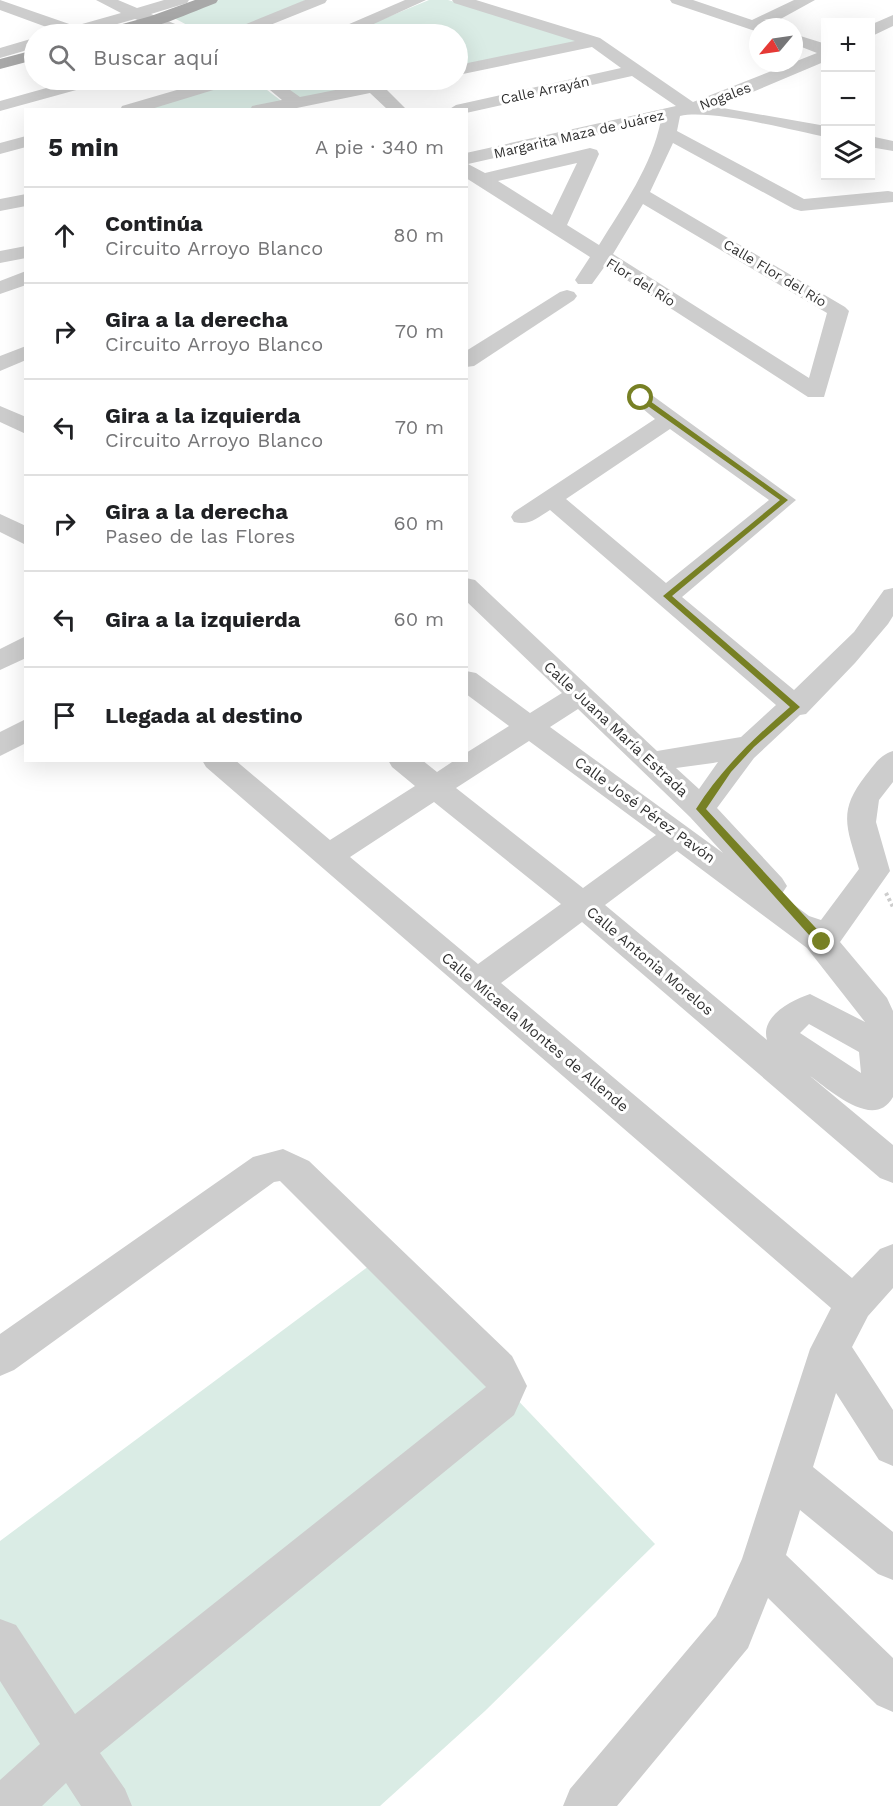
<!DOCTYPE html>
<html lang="es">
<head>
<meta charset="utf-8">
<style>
	body { margin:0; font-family:"Work Sans",sans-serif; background:#f2f2f2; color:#202124 }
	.controls { position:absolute; right:18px; top:18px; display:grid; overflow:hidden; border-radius:0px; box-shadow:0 6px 24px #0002 }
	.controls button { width:54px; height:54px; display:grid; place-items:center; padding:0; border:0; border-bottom:2px solid #e0e0e0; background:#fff; color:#202124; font:30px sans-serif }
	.compass { position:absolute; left:749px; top:18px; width:54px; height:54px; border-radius:50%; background:#fff; box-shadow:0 6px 24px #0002; rotate:241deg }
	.stop { position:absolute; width:18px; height:18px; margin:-14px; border:4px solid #778024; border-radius:50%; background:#fff }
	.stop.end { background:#778024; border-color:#fff; box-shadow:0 2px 6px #0008 }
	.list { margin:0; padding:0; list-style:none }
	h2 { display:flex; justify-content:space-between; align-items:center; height:78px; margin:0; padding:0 24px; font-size:26px }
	h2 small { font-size:20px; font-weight:400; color:#757577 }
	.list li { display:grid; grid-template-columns:39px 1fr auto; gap:18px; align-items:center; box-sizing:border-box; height:96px; padding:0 24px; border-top:2px solid #e0e0e0 }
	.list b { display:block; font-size:22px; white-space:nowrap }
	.list p { margin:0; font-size:20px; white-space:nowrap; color:#757577 }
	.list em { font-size:20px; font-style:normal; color:#757577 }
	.icon { flex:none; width:33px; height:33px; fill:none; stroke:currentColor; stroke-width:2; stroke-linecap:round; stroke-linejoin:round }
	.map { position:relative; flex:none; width:893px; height:1806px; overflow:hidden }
	.search { position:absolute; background:#fff; box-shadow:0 6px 24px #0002; left:24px; top:24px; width:444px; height:66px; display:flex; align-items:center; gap:15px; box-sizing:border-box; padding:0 21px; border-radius:33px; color:#757577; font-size:22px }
	.panel { position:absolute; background:#fff; box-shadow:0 6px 24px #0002; left:24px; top:108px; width:444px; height:654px; border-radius:0px }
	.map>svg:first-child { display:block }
	.green { fill:#daece5 }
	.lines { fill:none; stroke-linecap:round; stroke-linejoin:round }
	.path { stroke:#cdcdcd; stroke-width:4; stroke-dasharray:3 3; stroke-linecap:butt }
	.minor { fill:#cdcdcd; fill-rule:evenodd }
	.major { fill:#a8a8a8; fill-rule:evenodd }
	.route { fill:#778024 }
	.labels { text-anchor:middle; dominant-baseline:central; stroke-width:6; stroke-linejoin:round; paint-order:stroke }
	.far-street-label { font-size:14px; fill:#303030; stroke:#fff }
	.street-label { font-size:15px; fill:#303030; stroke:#fff }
</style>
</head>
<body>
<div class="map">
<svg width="893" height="1806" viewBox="0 0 893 1806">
	<rect width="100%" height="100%" fill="#fff"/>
	<g class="green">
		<path d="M219,0H306L228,34H204L174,18Z"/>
		<path d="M429,0H448L591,41L458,68V34H347Z"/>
		<path d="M234,80H254L284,103L251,110H136Z"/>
		<path d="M274,80H398L298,99Z"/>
		<path d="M381,1257L655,1544L485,1711L380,1806H0V1541Z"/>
	</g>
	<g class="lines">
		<path class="path" d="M886,893L893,907"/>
		<g class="minor">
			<path d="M0,0L75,26L121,13L96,0H118L137,8L164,0H189L187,3L151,14L192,31L194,34H173L135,19L82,34H58L60,32L0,10Z"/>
			<path d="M305,0H327L325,3L248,34H227L229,31Z"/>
			<path d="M405,0H426L352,34H331L333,31Z"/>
			<path d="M452,0H476L600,38L693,102L817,53L794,44V34L826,44V61L717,107L826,126V137C791,130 711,109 680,116L677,131L804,199L888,191L893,192V202L801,211L794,209L673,143L650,192L845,307L849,311L824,397H808L605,266L592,284H578L575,280L590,257L466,178V153L676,106L632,76L466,113V110H448L456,105L621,68L592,47L458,75V65L575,41L454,3ZM661,120C652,166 623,206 599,245L567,225L599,154L597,150L590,148L485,173L468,164ZM577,163L552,215L498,181ZM643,204L827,313L809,378L613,254Z"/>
			<path d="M670,0H693L752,20L794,0H815L766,27H758V32L672,3Z"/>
			<path d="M893,15V26L870,37V25Z"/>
			<path d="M34,38V48L0,58V48Z"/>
			<path d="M75,80H101L98,84L0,111V101Z"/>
			<path d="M211,80H236L233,84L148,110H120L122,106Z"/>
			<path d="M258,80H276L300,97L386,80H419L416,84L387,90L407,110H388L370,93L287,110H250L252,106L282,100Z"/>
			<path d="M26,136V147L0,154V143Z"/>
			<path d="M870,136L893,141V151L870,147Z"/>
			<path d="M26,194V206L0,211V199Z"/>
			<path d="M26,246V258L0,263V251Z"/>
			<path d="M26,271V285L0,294V281Z"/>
			<path d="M567,290L574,292L577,296L574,300L474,366L466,367V351L560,292Z"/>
			<path d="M26,346V360L0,371V356Z"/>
			<path d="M641,391L649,393L796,500L682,597L794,690L854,632L884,590L893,588V616L888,624L855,663L806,714L800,715L754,758L717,808L782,878L787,886L781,895L809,916L821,920L859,869C847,827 837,812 866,775C875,764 880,755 893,751V782L879,800L876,822L890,871L840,942L887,998L893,1011V1097C874,1131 830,1090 810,1076L893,1145V1183L880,1178L582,922L501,983L852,1278L880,1249L893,1244V1288L868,1316L852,1347L893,1410V1466L879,1460L836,1393L813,1467L893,1532V1580L878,1574L800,1510L786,1555L893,1658V1712L877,1705L768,1598L748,1648L617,1806H563L570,1789L716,1616L742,1559L810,1349L831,1308L206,767L202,760H235L330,840L415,786L392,767L388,760H422L437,772L455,760H466V753L509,726L466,694V671L476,673L530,713L562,693L466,601V578L475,580L657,751L741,737L776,705L550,510C537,518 529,526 514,522L511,517L514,512L655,419L630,398L633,393ZM670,429L769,500L666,583L566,499ZM578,709L690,817L723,853L550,727ZM529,741L656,835L583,888L456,788ZM718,762L699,789L676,768L713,763ZM434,802L561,904L478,964L350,857ZM677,851L807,948L865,1022L810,994C792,1000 760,1016 767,1040L605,905ZM809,1024L859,1052L861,1073L800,1033Z"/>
			<path d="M0,406L26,417V434L0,422Z"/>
			<path d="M0,514L26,526V545L0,532Z"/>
			<path d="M26,636V658L0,670V649Z"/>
			<path d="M26,719V743L0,756V732Z"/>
			<path d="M283,1149L309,1161L512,1356L527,1386L514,1415L100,1753L125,1789L132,1806H81L66,1783L42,1806H0V1780L40,1744L0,1681V1619L16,1625L75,1714L486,1387L280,1181L274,1182L14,1370L0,1376V1334L253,1157Z"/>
		</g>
		<g class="major">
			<path d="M195,0H218L216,3C179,17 138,38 98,34L101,30L151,16Z"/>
			<path d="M34,50V60L0,69V59Z"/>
		</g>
	</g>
	<path class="route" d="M638,396H643L788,500L672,596L800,707L754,747L731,772L706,809L826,939V945H818L696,809C722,768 754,738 790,707L663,596L780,500L638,399Z"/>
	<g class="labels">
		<g class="far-street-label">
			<text transform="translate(545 90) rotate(-12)">Calle Arrayán</text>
			<text transform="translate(725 96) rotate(-21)">Nogales</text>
			<text transform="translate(579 134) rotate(-13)">Margarita Maza de Juárez</text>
			<text transform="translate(775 273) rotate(31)">Calle Flor del Río</text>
			<text transform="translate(641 282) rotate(32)">Flor del Río</text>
		</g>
		<g class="street-label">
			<text transform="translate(616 729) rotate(43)">Calle Juana María Estrada</text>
			<text transform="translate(645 810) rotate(36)">Calle José Pérez Pavón</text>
			<text transform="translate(650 961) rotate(40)">Calle Antonia Morelos</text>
			<text transform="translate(535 1032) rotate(40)">Calle Micaela Montes de Allende</text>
		</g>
	</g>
</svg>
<div class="controls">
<button>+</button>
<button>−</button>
<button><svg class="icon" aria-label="layers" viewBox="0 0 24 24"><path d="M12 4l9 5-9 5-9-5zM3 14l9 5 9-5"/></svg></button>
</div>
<svg class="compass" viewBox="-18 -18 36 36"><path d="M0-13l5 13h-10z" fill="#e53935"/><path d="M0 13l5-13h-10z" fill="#757577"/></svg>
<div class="stop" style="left:641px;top:398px"></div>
<div class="stop end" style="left:822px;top:942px"></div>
<div class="search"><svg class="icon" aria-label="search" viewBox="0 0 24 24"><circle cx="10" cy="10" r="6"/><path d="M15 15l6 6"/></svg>Buscar aquí</div>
<section class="panel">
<h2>5 min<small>A pie · 340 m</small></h2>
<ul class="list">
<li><svg class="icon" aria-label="ahead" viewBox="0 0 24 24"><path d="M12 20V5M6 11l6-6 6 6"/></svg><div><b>Continúa</b><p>Circuito Arroyo Blanco</p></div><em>80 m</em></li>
<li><svg class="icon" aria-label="right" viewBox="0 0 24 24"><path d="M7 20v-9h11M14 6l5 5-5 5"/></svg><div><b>Gira a la derecha</b><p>Circuito Arroyo Blanco</p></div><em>70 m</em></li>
<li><svg class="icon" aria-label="left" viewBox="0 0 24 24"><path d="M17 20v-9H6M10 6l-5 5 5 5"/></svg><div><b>Gira a la izquierda</b><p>Circuito Arroyo Blanco</p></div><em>70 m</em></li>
<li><svg class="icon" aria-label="right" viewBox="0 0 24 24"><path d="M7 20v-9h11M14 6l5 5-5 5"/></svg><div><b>Gira a la derecha</b><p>Paseo de las Flores</p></div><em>60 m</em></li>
<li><svg class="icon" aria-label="left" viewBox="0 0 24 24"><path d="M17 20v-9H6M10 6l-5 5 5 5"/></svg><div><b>Gira a la izquierda</b></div><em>60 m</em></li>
<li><svg class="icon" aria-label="arrive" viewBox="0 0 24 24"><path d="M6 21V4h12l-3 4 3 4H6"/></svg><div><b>Llegada al destino</b></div></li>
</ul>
</section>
</div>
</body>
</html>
